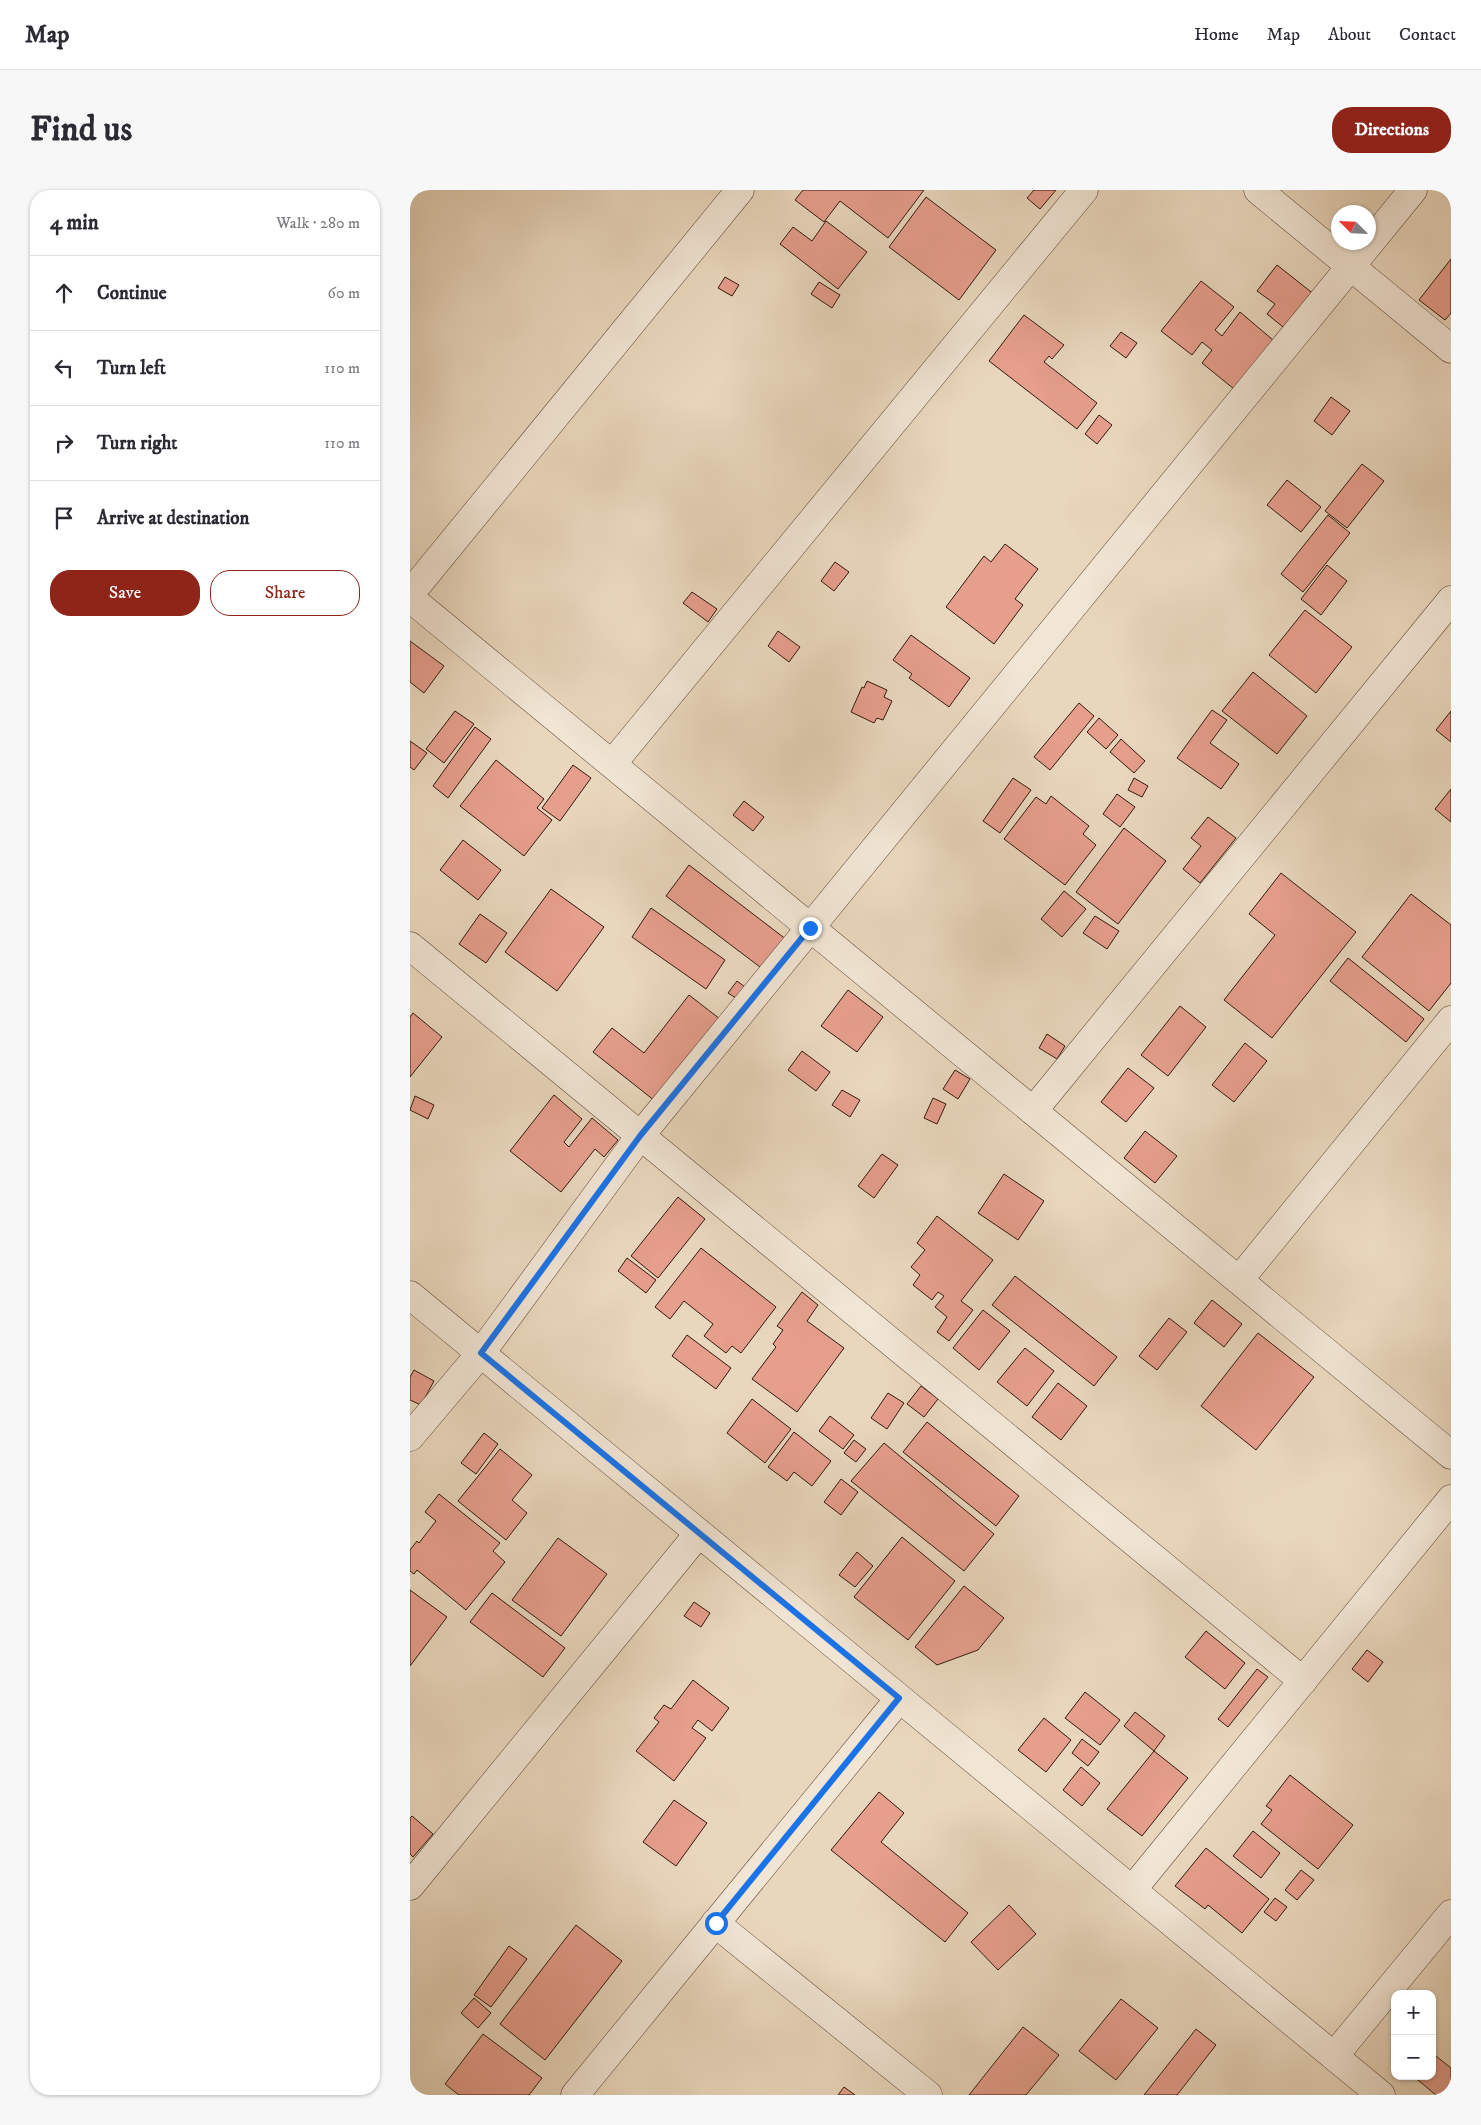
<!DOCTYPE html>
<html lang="en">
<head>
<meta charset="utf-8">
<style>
	body { margin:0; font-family:"IM FELL DW Pica",serif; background:#f7f7f7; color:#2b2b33 }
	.controls { position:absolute; right:15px; bottom:15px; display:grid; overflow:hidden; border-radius:10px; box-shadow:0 1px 4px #0004 }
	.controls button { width:45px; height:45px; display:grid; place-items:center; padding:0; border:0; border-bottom:1px solid #e1e1e2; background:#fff; color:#2b2b33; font:25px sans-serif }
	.compass { position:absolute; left:921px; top:15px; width:45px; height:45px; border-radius:50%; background:#fff; box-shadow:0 1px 4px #0004; rotate:294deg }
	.stop { position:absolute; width:15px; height:15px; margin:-11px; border:4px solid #1a73e8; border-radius:50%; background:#fff }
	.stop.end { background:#1a73e8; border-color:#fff; box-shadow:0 1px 5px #0008 }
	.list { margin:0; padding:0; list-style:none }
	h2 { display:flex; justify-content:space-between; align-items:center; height:65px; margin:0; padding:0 20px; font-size:21px }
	h2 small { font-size:16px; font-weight:400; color:#7c7c81 }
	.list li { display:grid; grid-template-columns:32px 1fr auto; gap:15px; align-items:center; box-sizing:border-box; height:75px; padding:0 20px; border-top:1px solid #e1e1e2 }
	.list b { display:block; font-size:19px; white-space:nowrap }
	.list em { font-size:16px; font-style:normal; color:#7c7c81 }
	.actions { display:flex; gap:10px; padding:15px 20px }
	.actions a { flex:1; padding:11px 0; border:1px solid #8f2418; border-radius:20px; text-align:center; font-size:18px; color:#8f2418 }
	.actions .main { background:#8f2418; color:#fff }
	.icon { flex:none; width:28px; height:28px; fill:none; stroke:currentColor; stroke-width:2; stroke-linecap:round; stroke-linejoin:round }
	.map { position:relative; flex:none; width:1041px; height:1905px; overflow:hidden; border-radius:20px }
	header { display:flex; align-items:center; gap:30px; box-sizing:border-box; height:70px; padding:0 25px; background:#fff; border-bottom:1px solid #e1e1e2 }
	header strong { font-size:24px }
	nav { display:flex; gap:28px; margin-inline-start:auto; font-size:18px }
	.intro { display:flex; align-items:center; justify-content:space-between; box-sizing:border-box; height:120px; padding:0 30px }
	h1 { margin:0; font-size:35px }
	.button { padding:12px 22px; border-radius:20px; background:#8f2418; color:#fff; font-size:18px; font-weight:700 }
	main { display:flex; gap:30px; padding:0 30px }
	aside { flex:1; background:#fff; border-radius:20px; box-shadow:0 1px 4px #0004 }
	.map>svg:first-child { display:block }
	.building { fill:#e69e8d; stroke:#33190d }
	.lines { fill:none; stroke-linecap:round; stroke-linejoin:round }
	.minor-casing { stroke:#604839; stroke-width:29 }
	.minor { stroke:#f1e5d4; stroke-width:28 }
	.route { stroke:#1a73e8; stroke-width:6 }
</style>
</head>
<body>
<header>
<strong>Map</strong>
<nav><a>Home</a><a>Map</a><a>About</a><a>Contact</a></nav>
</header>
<div class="intro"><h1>Find us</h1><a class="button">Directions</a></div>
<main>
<aside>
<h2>4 min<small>Walk · 280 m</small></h2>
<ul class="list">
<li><svg class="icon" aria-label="ahead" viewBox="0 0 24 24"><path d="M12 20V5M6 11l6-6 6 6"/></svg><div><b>Continue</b></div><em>60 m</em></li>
<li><svg class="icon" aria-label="left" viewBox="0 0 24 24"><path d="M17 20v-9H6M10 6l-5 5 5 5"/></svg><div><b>Turn left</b></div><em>110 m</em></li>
<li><svg class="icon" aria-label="right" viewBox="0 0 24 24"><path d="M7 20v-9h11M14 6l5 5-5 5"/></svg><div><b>Turn right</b></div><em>110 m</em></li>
<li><svg class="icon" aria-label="arrive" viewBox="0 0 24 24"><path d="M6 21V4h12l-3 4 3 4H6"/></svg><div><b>Arrive at destination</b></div></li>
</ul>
<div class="actions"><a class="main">Save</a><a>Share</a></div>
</aside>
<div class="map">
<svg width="1041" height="1905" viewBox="0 0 1041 1905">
	<rect width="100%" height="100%" fill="#e9d7bd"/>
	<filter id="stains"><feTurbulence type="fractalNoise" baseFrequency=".004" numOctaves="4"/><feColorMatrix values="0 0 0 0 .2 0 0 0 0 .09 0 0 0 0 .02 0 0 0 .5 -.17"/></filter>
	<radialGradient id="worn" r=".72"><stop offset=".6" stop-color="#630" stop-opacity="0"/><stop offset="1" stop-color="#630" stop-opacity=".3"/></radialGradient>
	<g class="building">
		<path d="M393,0H514L478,48L430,11L414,32L385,10Z"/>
		<path d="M624,0H646L630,19L617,8Z"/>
		<path d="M516,7L586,60L549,110L479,57Z"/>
		<path d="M416,31L457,62L428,99L370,54L383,37L402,51Z"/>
		<path d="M1041,69V123L1035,130L1009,110Z"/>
		<path d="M867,75L905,105L878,141L857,124L865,114L847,101Z"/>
		<path d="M315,87L329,95L322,106L308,98Z"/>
		<path d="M791,91L824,117L805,140L812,146L830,122L863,150L824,199L792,173L802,160L792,152L782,165L751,141Z"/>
		<path d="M409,92L430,105L422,118L401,104Z"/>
		<path d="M614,125L654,155L642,169L639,166L634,172L687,213L667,239L579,171Z"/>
		<path d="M711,142L727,153L716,168L700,156Z"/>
		<path d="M921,207L940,221L922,245L904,231Z"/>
		<path d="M689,225L702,235L687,254L675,244Z"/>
		<path d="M952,274L974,291L937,338L915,321Z"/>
		<path d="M877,290L911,317L891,342L857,315Z"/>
		<path d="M918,325L940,343L893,402L871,384Z"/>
		<path d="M595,354L628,379L605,409L613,415L584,454L536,417L574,366L581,372Z"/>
		<path d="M425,372L439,382L424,401L411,391Z"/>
		<path d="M917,375L937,391L911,425L891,409Z"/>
		<path d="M282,402L307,419L298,432L273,413Z"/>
		<path d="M895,420L942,457L906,503L859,465Z"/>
		<path d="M368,441L390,457L379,472L358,456Z"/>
		<path d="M501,445L560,488L539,517L499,488L502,484L483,470Z"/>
		<path d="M0,451L34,476L14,503L0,492Z"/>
		<path d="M843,482L897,526L867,564L812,521Z"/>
		<path d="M457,491L477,500L474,507L482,511L473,530L467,528L464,533L441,522L452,497L454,498Z"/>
		<path d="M669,513L684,526L640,580L624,567Z"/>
		<path d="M802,520L817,530L800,553L829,574L811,599L767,568Z"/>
		<path d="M45,521L64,534L34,573L16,559Z"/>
		<path d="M1041,521V552L1026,540Z"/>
		<path d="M689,528L708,545L696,559L677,542Z"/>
		<path d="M65,537L81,549L38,608L23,596Z"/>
		<path d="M711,549L735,571L724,583L700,562Z"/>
		<path d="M0,551L17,563L4,580L0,577Z"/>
		<path d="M86,570L134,609L127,618L142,630L114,666L50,616Z"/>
		<path d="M163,575L181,588L150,631L132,618Z"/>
		<path d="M603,588L621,600L590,643L573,631Z"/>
		<path d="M724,588L738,596L732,607L718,600Z"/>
		<path d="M1041,599V632L1025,619Z"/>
		<path d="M707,604L725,617L710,637L693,624Z"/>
		<path d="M641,606L679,636L673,644L686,655L655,695L594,649L626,607L636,614Z"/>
		<path d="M334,611L354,627L343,641L323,625Z"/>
		<path d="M798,627L826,648L790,693L773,679L791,656L781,648Z"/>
		<path d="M714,638L756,671L708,734L666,702Z"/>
		<path d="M53,650L91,680L68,710L30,680Z"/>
		<path d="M279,675L377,750L354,780L256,706Z"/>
		<path d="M871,683L946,742L862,848L814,810L865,745L839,724Z"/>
		<path d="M141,699L194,737L147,801L95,762Z"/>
		<path d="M654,701L676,719L652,747L631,729Z"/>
		<path d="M1001,704L1041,735V793L1019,821L952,767Z"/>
		<path d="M241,718L315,770L296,799L222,747Z"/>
		<path d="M70,724L97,743L76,773L49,754Z"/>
		<path d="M685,726L709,741L697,759L673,743Z"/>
		<path d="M938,768L1014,829L996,852L920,791Z"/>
		<path d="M327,791L339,800L332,812L318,803Z"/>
		<path d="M438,800L473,827L447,862L411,836Z"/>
		<path d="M279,805L310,829L245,911L183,862L202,838L234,863Z"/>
		<path d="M770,816L796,837L758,886L731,865Z"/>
		<path d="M3,823L32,847L0,887V827Z"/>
		<path d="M637,844L655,856L647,869L629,858Z"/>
		<path d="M835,853L857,871L824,912L802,895Z"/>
		<path d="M392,861L420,882L406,901L378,880Z"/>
		<path d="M718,878L744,898L716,932L691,912Z"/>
		<path d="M545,880L560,889L548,909L533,899Z"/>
		<path d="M432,900L450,910L440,927L422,915Z"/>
		<path d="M144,905L172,929L154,952L159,957L182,928L208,950L194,967L185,959L151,1002L100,961Z"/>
		<path d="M5,906L24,915L18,929L0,920Z"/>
		<path d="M523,908L536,914L527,934L514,928Z"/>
		<path d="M735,941L767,966L745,993L714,968Z"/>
		<path d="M472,964L488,975L464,1008L448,996Z"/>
		<path d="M594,984L634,1011L608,1050L568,1023Z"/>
		<path d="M268,1007L295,1029L248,1088L221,1066Z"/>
		<path d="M527,1026L583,1070L551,1111L563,1120L539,1151L527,1142L537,1127L525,1117L534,1106L528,1102L522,1110L503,1095L510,1085L501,1077L515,1060L507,1053Z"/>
		<path d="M291,1058L366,1117L331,1163L322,1156L316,1163L294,1146L303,1134L274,1111L260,1129L245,1117Z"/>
		<path d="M217,1068L246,1090L236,1103L208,1081Z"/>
		<path d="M605,1086L707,1167L684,1196L582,1115Z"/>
		<path d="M392,1102L408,1115L397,1131L434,1158L387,1222L342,1189L366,1157L363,1154L373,1140L367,1136Z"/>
		<path d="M802,1110L832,1134L814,1157L784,1133Z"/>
		<path d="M573,1120L600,1141L569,1180L543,1158Z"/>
		<path d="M759,1128L777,1142L747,1180L729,1166Z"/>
		<path d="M848,1143L904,1187L846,1260L791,1216Z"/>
		<path d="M277,1145L321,1178L306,1199L262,1166Z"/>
		<path d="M615,1158L644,1181L617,1216L587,1192Z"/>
		<path d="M4,1180L24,1191L11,1215L0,1210V1187Z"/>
		<path d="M648,1193L677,1216L651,1250L622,1227Z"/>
		<path d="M511,1196L528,1209L514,1227L497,1214Z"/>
		<path d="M478,1203L494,1213L477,1239L461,1228Z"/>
		<path d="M342,1209L381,1239L355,1273L317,1243Z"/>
		<path d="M420,1226L444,1245L433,1259L409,1241Z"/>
		<path d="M517,1232L609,1306L586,1336L493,1262Z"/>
		<path d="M384,1242L421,1271L402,1296L384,1282L377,1291L358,1277Z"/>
		<path d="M74,1243L88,1254L66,1284L51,1273Z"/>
		<path d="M444,1250L456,1259L446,1272L434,1263Z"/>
		<path d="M474,1253L584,1344L554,1381L441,1291Z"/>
		<path d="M90,1259L122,1285L102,1310L117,1323L96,1350L48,1311Z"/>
		<path d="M431,1289L448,1302L431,1325L414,1312Z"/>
		<path d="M29,1304L90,1353L83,1361L95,1372L56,1420L7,1380L4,1384L0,1381V1360L7,1351L9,1353L26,1331L15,1322Z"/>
		<path d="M492,1347L545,1391L498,1450L444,1407Z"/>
		<path d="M148,1348L197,1384L151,1446L102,1410Z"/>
		<path d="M447,1362L463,1376L445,1397L429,1385Z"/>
		<path d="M554,1396L594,1428L568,1460L527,1475L505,1457Z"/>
		<path d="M0,1400L37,1427L0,1476Z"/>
		<path d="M82,1403L155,1458L133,1487L60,1432Z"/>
		<path d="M284,1412L300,1423L291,1437L274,1426Z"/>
		<path d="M796,1441L835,1473L815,1499L775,1467Z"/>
		<path d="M957,1460L973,1472L958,1492L942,1479Z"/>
		<path d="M847,1479L858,1487L818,1537L808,1529Z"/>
		<path d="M283,1490L319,1518L302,1541L288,1530L282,1538L296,1548L264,1591L226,1561L249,1532L244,1528L254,1515L261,1519Z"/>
		<path d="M675,1502L710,1530L690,1555L655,1528Z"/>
		<path d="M725,1522L755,1546L744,1561L714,1536Z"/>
		<path d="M634,1528L661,1550L636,1582L608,1560Z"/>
		<path d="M672,1549L689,1562L678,1576L662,1563Z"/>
		<path d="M744,1561L778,1588L732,1646L697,1619Z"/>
		<path d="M671,1577L690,1593L672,1616L653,1600Z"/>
		<path d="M880,1585L943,1635L908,1679L851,1634L862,1620L856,1616Z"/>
		<path d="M469,1602L494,1623L471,1652L558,1723L535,1752L421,1660Z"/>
		<path d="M264,1610L297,1633L266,1676L233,1652Z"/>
		<path d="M2,1626L23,1644L3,1667L0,1664V1628Z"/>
		<path d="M843,1641L870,1663L851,1688L823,1666Z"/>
		<path d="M796,1658L859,1709L832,1743L798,1715L795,1719L765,1696Z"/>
		<path d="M891,1680L904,1690L887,1710L875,1700Z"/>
		<path d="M865,1708L877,1717L866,1731L854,1722Z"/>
		<path d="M599,1715L626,1744L588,1780L561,1752Z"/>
		<path d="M166,1735L212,1771L135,1870L90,1834Z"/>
		<path d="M99,1756L117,1769L81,1817L64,1805Z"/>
		<path d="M64,1808L81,1823L68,1838L51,1823Z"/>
		<path d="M711,1809L748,1838L706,1890L669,1861Z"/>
		<path d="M613,1837L649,1865L616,1905H559Z"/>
		<path d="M786,1839L806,1855L767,1905H734Z"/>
		<path d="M73,1844L132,1888L119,1905H49L35,1894Z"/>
		<path d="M1022,1863L1041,1878V1905H1026L1003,1886H1022Z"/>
		<path d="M434,1897L445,1905H428Z"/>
	</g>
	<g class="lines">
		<defs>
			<g id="minor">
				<path d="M848,0L1041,159"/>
				<path d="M0,404L330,0"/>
				<path d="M0,408L1041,1265"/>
				<path d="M202,574L674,0"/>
				<path d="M0,756L893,1491"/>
				<path d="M623,921L1041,410"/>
				<path d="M829,1090L1041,830"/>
				<path d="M0,1105L971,1905"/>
				<path d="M0,1247L71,1163L230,946L1003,0"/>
				<path d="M0,1696L289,1343"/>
				<path d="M722,1700L1041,1309"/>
				<path d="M305,1733L518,1905"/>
				<path d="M924,1866L1041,1724"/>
				<path d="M165,1905L489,1509"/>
			</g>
		</defs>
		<use href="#minor" class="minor-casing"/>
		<use href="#minor" class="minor"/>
	</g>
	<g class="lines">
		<path class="route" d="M306,1733L489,1508L71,1163L230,946L400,738"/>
	</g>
	<rect width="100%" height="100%" filter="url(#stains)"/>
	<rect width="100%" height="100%" fill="url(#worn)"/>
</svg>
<div class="controls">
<button>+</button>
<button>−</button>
</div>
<svg class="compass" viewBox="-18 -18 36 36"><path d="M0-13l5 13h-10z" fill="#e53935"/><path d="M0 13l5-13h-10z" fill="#7c7c81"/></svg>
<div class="stop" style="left:306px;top:1733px"></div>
<div class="stop end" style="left:400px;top:738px"></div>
</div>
</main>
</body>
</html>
